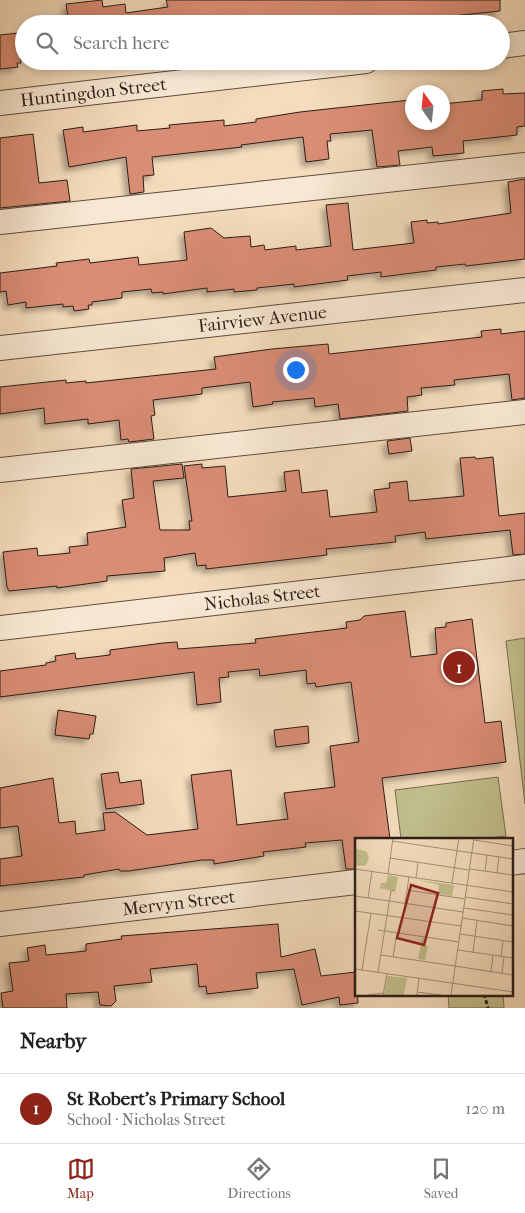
<!DOCTYPE html>
<html lang="en">
<head>
<meta charset="utf-8">
<style>
	body { margin:0; font-family:"IM FELL French Canon",serif; background:#f6f6f6; color:#202124 }
	.compass { position:absolute; left:405px; top:85px; width:45px; height:45px; border-radius:50%; background:#fff; box-shadow:0 2px 8px #0003; rotate:345deg }
	.you { position:absolute; left:295px; top:369px; width:18px; height:18px; margin:-12px; border:4px solid #fff; border-radius:50%; background:#1a73e8; box-shadow:0 0 0 8px #1a73e833 }
	.badge { display:grid; place-items:center; width:32px; height:32px; border-radius:50%; background:#8f2418; color:#fff; font-size:16px; font-weight:700 }
	.pin { position:absolute; translate:-50% -50%; border:2px solid #fff; box-shadow:0 1px 5px #0006 }
	.list { margin:0; padding:0; list-style:none }
	h2 { display:flex; justify-content:space-between; align-items:center; height:65px; margin:0; padding:0 20px; font-size:21px }
	h2 small { font-size:16px; font-weight:400; color:#757577 }
	.list li { display:grid; grid-template-columns:32px 1fr auto; gap:15px; align-items:center; box-sizing:border-box; height:70px; padding:0 20px; border-top:1px solid #e0e0e0 }
	.list b { display:block; font-size:19px; white-space:nowrap }
	.list p { margin:0; font-size:16px; white-space:nowrap; color:#757577 }
	.list em { font-size:16px; font-style:normal; color:#757577 }
	.icon { flex:none; width:28px; height:28px; fill:none; stroke:currentColor; stroke-width:2; stroke-linecap:round; stroke-linejoin:round }
	.map { position:relative; flex:none; width:525px; height:1008px; overflow:hidden }
	.search { position:absolute; background:#fff; box-shadow:0 2px 8px #0003; left:15px; right:15px; top:15px; height:55px; display:flex; align-items:center; gap:12px; box-sizing:border-box; padding:0 18px; border-radius:28px; color:#757577; font-size:19px }
	.sheet { height:135px; background:#fff }
	nav { display:flex; justify-content:space-around; align-items:center; box-sizing:border-box; height:70px; border-top:1px solid #e0e0e0; background:#fff; font-size:14px; color:#757577 }
	nav a { display:grid; justify-items:center; gap:2px }
	nav .on { color:#8f2418 }
	.map>svg:first-child { display:block }
	.green { fill:#c1bf8c; stroke:#766e52 }
	.building { fill:#da8d74; stroke:#2c1d18; filter:url(#shadow) }
	.lines { fill:none; stroke-linecap:round; stroke-linejoin:round }
	.minor-casing { stroke:#5e4d41; stroke-width:26 }
	.path { stroke:#2c1d18; stroke-width:3; stroke-dasharray:4 2.5; stroke-linecap:butt }
	.minor { stroke:#f8e8d3; stroke-width:24 }
	.labels { text-anchor:middle; dominant-baseline:central; stroke-width:5; stroke-linejoin:round; paint-order:stroke }
	.street-label { font-size:18px; fill:#2c1d18; stroke:#f8e8d3 }
	.inset-road { fill:none; stroke:#a4907a; stroke-width:1 }
	.view { fill:#8f2418; fill-opacity:0.15; stroke:#8f2418; stroke-width:2.5 }
	.inset-edge { fill:none; stroke:#2c1d18; stroke-width:2.5 }
</style>
</head>
<body>
<div class="map">
<svg width="525" height="1008" viewBox="0 0 525 1008">
	<defs>
		<filter id="shadow"><feDropShadow dx="-4.5" dy="4.5" stdDeviation="2.5" flood-color="#0004"/></filter>
	</defs>
	<rect width="100%" height="100%" fill="#f4dcbc"/>
	<filter id="stains"><feTurbulence type="fractalNoise" baseFrequency=".004" numOctaves="4"/><feColorMatrix values="0 0 0 0 .2 0 0 0 0 .09 0 0 0 0 .02 0 0 0 .5 -.17"/></filter>
	<radialGradient id="worn" r=".72"><stop offset=".6" stop-color="#630" stop-opacity="0"/><stop offset="1" stop-color="#630" stop-opacity=".3"/></radialGradient>
	<g class="green">
		<path d="M525,638V804L506,641Z"/>
		<path d="M498,777L506,836L481,839H401L395,790Z"/>
		<path d="M448,994H503L504,1008H449Z"/>
	</g>
	<g class="building">
		<path d="M102,0L103,7L125,4L126,13L168,7L166,0H500V11L386,23V17L355,21V24H293L292,16L232,24H69L66,4Z"/>
		<path d="M18,33L21,63H17L18,67L0,69V35Z"/>
		<path d="M503,89V94L525,93V126L517,127V135L463,141L464,153L433,156L432,147L398,151L400,165L377,167L372,130L330,134L331,141H327L329,159L306,162L303,137L241,145L242,147L152,157L154,175L143,176L144,192L130,194L126,157L69,167L63,130L83,127V132L137,125V131L170,128L169,125L224,120V126L256,122V119L300,112L410,100L412,101V122H442V104L482,100V91Z"/>
		<path d="M33,134L39,183L67,180L70,201L0,208V138Z"/>
		<path d="M525,179V259L466,266L465,264L436,267V270L381,277V272L347,276L348,280L294,287V284L257,288V290L234,292V289L207,292V288L163,294V292L152,293L151,289L122,292V298L92,302V305H88L89,309L74,311L73,306L63,307V304L26,308V302L8,305L6,291L0,292V273L57,266L56,263L89,259L90,263L138,257L139,265L187,260L184,232L211,228L224,238L250,236L251,247L264,245L265,250L296,246V250L331,246L326,205L348,203L353,250L414,243L411,222L427,220V223L438,222V224L511,213L508,182Z"/>
		<path d="M501,329V334L525,331V398L512,400L509,374L454,380L455,385L421,388L422,395L407,397L408,411L340,419L338,404L315,407L314,398L272,402L273,404L253,407L250,382L202,388V394L153,400L155,415L151,416L154,439L129,442L128,439L121,440L119,420L88,424V419L45,424L44,408L0,414V387L66,380V383L86,381V383L216,369L214,357L272,349L328,344L329,354L482,337L481,331Z"/>
		<path d="M410,438L412,451L389,454L387,441Z"/>
		<path d="M475,457L476,459L493,457L499,516L525,513V554L513,555L510,530L426,539L425,532L395,536L396,542L326,549L327,555L206,569V565L197,566L195,553L164,558L165,571L107,576V581L57,588V586L9,591L7,587L3,552L37,548L38,556L70,553L69,547L88,545L87,533L126,527L122,500L134,498L131,469L182,464L184,478L153,481L160,530H190L189,521H192L184,466L202,464V468L225,466L228,497L286,491L284,472L299,470L302,493L327,490L330,517L377,512L374,490L390,488L389,483L407,481L409,501L464,496L460,458Z"/>
		<path d="M405,611L411,657L437,654L435,628L446,627V623L472,619L485,723L501,721L506,762L382,778L390,839H356V869H346L342,840L305,843L306,847L263,852L264,856L214,864V860H202L129,871H120L119,869L84,875V877L0,886V859L22,856L18,826L0,828V788L53,778L59,823L75,821L76,834L105,830L103,813L115,812L147,835L198,829L191,775L231,770L237,825L288,819L284,793L335,787L330,746L359,742L351,682L316,687L315,683L307,684L306,670L260,676L259,669L228,672L229,677L219,678L221,702L197,705L194,672L0,697V671L46,665V663L56,661L55,656L75,653L76,659L110,655V650L163,643L177,642L178,649L256,643L255,639L347,628L346,622L360,620L364,616Z"/>
		<path d="M58,710L96,716L93,734H90L89,739L55,735Z"/>
		<path d="M308,726L309,743L276,747L274,730Z"/>
		<path d="M118,772L120,783L141,780L144,804L106,809L101,774Z"/>
		<path d="M278,924L281,957L315,949L321,976L356,972L358,1003L340,1005L339,997L302,1005L294,969L256,973L258,988L207,994L206,986L199,987L197,964L150,969L152,982L114,986L116,1001L111,1006L100,1005L98,992L66,994L67,1008H3L1,993L13,991L9,963L29,961L27,948L45,945L46,955L86,951V944L122,939L121,936Z"/>
	</g>
	<g class="lines">
		<defs>
			<g id="minor">
				<path d="M501,46L525,43"/>
				<path id="s1" d="M0,103L366,61"/>
				<path d="M0,222L525,165"/>
				<path id="s2" d="M0,348L525,290"/>
				<path d="M0,470L525,412"/>
				<path id="s3" d="M0,628L525,567"/>
				<path d="M511,863L525,861"/>
				<path id="s4" d="M0,924L356,882"/>
			</g>
		</defs>
		<use href="#minor" class="minor-casing"/>
		<path class="path" d="M484,994L488,1008"/>
		<use href="#minor" class="minor"/>
	</g>
	<g class="labels">
		<g class="street-label">
			<text stroke="none"><textPath href="#s1" startOffset="94">Huntingdon Street</textPath></text>
			<text stroke="none"><textPath href="#s2" startOffset="264">Fairview Avenue</textPath></text>
			<text stroke="none"><textPath href="#s3" startOffset="264">Nicholas Street</textPath></text>
			<text stroke="none"><textPath href="#s4" startOffset="180">Mervyn Street</textPath></text>
		</g>
	</g>
	<g transform="translate(355 838)">
		<rect width="158" height="158" fill="#f4dcbc"/>
		<path d="M0,10L12,14L14,21L11,27L0,28ZM33,37L43,39L40,54L25,50L26,45H31ZM63,42L99,47L97,58L83,56L84,47ZM67,100H69L68,107L73,108L70,122L63,121ZM32,138L52,140L49,157H29Z" fill="#c1bf8c"/>
		<path class="inset-road" d="M119,2L158,8M37,3L158,21M35,20L114,32M0,31L158,54M115,31L158,37M130,33L132,17M142,35L144,19M33,36L38,0M61,40L63,24M97,45L104,0M52,52L110,61M0,58L108,74M110,59L158,66M13,60L17,33M50,65L54,39M109,70L158,77M0,73L106,88M107,80L158,88M23,92L104,104M105,96L158,104M103,112L158,120M118,114L122,83M26,117L100,128M146,118L148,103M38,119L42,95M100,128L158,137M0,131L158,154M7,132L16,75M23,134L36,53L39,52M136,134L138,117M147,135L149,119M62,154L86,157M12,157L29,155M28,157L32,136M62,157L64,140M96,157L119,0"/>
		<path class="view" d="M56,47L83,55L69,107L42,100Z"/>
		<rect width="158" height="158" class="inset-edge"/>
	</g>
	<rect width="100%" height="100%" filter="url(#stains)"/>
	<rect width="100%" height="100%" fill="url(#worn)"/>
</svg>
<svg class="compass" viewBox="-18 -18 36 36"><path d="M0-13l5 13h-10z" fill="#e53935"/><path d="M0 13l5-13h-10z" fill="#757577"/></svg>
<div class="you"></div>
<div class="pin badge" style="left:459px;top:667px">1</div>
<div class="search"><svg class="icon" aria-label="search" viewBox="0 0 24 24"><circle cx="10" cy="10" r="6"/><path d="M15 15l6 6"/></svg>Search here</div>
</div>
<section class="sheet">
<h2>Nearby<small></small></h2>
<ul class="list">
<li><span class="badge">1</span><div><b>St Robert's Primary School</b><p>School · Nicholas Street</p></div><em>120 m</em></li>
</ul>
</section>
<nav>
<a class="on"><svg class="icon" aria-label="map" viewBox="0 0 24 24"><path d="M3 6l6-2 6 2 6-2v14l-6 2-6-2-6 2zM9 4v14M15 6v14"/></svg>Map</a>
<a><svg class="icon" aria-label="directions" viewBox="0 0 24 24"><path d="M12 3l9 9-9 9-9-9zM9 14v-3h6M13 9l2 2-2 2"/></svg>Directions</a>
<a><svg class="icon" aria-label="saved" viewBox="0 0 24 24"><path d="M7 4h10v16l-5-4-5 4z"/></svg>Saved</a>
</nav>
</body>
</html>
